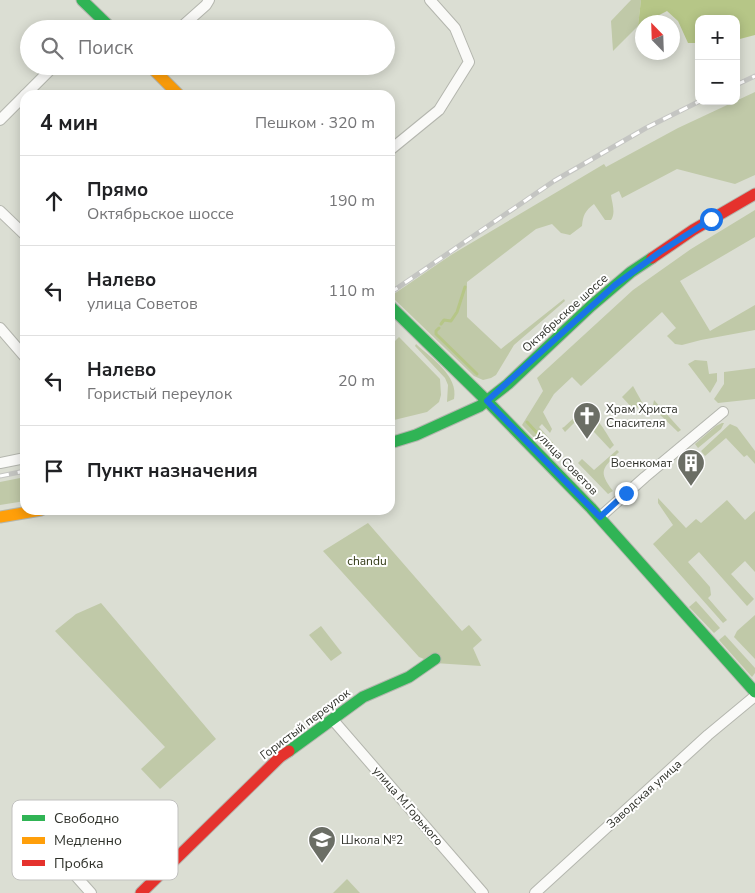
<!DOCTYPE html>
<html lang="ru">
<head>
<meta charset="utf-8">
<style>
	body { margin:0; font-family:"Nunito Sans",sans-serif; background:#f6f6f6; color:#202124 }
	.controls { position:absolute; right:15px; top:15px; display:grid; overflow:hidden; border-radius:10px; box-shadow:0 2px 12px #0003 }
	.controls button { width:45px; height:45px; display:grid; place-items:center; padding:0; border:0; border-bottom:1px solid #e0e0e0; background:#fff; color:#202124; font:25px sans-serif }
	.compass { position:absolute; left:635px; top:15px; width:45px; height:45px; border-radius:50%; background:#fff; box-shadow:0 2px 12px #0003; rotate:337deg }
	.stop { position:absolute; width:15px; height:15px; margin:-11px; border:4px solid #1a73e8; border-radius:50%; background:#fff }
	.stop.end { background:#1a73e8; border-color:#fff; box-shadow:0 1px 5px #0008 }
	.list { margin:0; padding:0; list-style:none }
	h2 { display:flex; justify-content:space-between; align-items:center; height:65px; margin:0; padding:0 20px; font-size:21px }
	h2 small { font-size:16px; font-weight:400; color:#757577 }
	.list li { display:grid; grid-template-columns:32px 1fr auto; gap:15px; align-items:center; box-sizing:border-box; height:90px; padding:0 20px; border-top:1px solid #e0e0e0 }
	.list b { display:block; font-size:19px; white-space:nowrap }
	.list p { margin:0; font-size:16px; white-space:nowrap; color:#757577 }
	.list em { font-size:16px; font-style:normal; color:#757577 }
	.icon { flex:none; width:28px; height:28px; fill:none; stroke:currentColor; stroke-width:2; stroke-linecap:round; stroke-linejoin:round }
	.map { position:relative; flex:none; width:755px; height:893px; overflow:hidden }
	.search { position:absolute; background:#fff; box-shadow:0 2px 12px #0003; left:20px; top:20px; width:375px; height:55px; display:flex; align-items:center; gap:12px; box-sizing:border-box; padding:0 18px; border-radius:28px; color:#757577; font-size:19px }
	.panel { position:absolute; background:#fff; box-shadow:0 2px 12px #0003; left:20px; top:90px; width:375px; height:425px; border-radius:15px }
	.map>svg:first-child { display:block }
	.green { fill:#c0c9a8 }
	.water { fill:#b6c687 }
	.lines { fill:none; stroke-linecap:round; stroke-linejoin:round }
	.stream { stroke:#b6c687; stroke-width:3 }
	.street-casing { stroke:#b4b6ae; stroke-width:12 }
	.fast-casing { stroke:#b4b6ae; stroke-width:13 }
	.slow-casing { stroke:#b4b6ae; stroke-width:13 }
	.jam-casing { stroke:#b4b6ae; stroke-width:13 }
	.street { stroke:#fafaf8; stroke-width:10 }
	.fast { stroke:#30b455; stroke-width:11 }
	.slow { stroke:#ff9f0a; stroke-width:11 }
	.jam { stroke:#e5322d; stroke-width:11 }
	.rail-casing { stroke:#c4c5c2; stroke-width:5 }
	.rail { stroke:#fff; stroke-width:3; stroke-dasharray:9; stroke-linecap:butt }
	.route { stroke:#1a73e8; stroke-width:6 }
	.labels { text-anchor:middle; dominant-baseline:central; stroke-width:4; stroke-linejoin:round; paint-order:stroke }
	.street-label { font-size:12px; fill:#2f312a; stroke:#fff }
	.poi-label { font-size:12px; fill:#2f312a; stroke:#fff; text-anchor:start }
	.park-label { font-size:12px; fill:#323a16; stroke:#fff }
	.key { fill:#fff; stroke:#c1c1bf; stroke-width:1 }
	.key-label { font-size:14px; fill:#2f312a }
</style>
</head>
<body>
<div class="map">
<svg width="755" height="893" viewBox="0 0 755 893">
	<rect width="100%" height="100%" fill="#dbded3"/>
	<g class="green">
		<path d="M631,0H641L638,26L613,51L611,21Z"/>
		<path d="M755,92V175L735,184L677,169L622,198L619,191L611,195C612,203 616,213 611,220H605L594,204C585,211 583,215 582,226L570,235L561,233L552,224L536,229L467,282V317L501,349L564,299L565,301L514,345L496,375L491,378L483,380L474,376L391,296L451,255L604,164L606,167L678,128Z"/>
		<path d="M755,210V237L680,281L710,331L755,305V330L701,340L682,345L675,344L667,336L676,328L662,312L581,386L572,377L554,394L543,412L552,429L550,433L542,424L539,427L555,445L548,452L522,425L543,391L537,378L633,290L691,249Z"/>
		<path d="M399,337L440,379L441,395L439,402L427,412L390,421V346Z"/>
		<path d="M416,344C431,358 459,376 454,399L447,402L448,385L445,378L415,346Z"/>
		<path d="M695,360L707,361L709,374L717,373V381L710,393L688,364Z"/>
		<path d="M755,368V399L718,403L714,399L724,384V372Z"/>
		<path d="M633,386L643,404L634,410L622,397Z"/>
		<path d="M654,400L681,430L678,432L654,409L653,405Z"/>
		<path d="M585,412C597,414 607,435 614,445L610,449L580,417L565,432L562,428L564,427L577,415Z"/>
		<path d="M722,423H724L721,429L698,448L695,444L716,426Z"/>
		<path d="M730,424L737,427L755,451V464L747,455L744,457L726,438L705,456L701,451Z"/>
		<path d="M617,450L619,452C602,469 598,471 613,491L608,494L578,463L582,459L594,470Z"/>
		<path d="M25,477V501L0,505V482Z"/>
		<path d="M658,498L686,528L696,519L701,523L727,500L745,520L755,511V572L745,561L731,574L754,599L747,606L699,552L688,562L710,587L711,595L708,598L727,620L723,623L653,544L673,525L658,503Z"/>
		<path d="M368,523L462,631L469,625L482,640L473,648L481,666L434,663L419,657L323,551Z"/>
		<path d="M696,601L720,628L714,633L689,607Z"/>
		<path d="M101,603L216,739L160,789L141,769L165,747L55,631L76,614Z"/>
		<path d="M755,615V659L734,637L737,631Z"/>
		<path d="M321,626L342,653L331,661L309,635Z"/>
		<path d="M725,635L755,668V673L752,677L719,640Z"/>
		<path d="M347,879L360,893H333Z"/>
	</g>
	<path class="water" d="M641,0H755V35L736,40V19H699V43H688L678,21L667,11L638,26Z"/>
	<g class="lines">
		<g class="stream">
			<path d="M441,324L444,320L451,321L457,312L465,287"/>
			<path d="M439,328L436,331V334L477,374"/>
			<path d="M527,422L550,447"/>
		</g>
		<defs>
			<g id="street">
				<path d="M92,29L102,19"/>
				<path d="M179,29L206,5L209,0"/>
				<path d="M25,95L54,66"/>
				<path d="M0,120L25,95"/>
				<path d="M390,150L439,110L469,62L455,28L430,0"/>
				<path d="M0,211L25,235"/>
				<path d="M0,328L25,357"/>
				<path d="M0,463L25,458"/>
				<path d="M600,517L645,477L723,412"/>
				<path d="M333,720L483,893"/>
				<path d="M41,837L91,893"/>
				<path d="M535,893L708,735L755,696"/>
			</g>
			<g id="fast">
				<path d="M82,0L112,29"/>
				<path d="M390,306L487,401L591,508L755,692"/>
				<path d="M390,443L416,435L480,406L508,384L591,306L631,272L652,258"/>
				<path d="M289,751L363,697L409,677L435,659"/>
			</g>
			<g id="slow">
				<path d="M150,66L179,95"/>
				<path d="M0,517L41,510"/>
			</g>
			<g id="jam">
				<path d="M652,258L693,230L755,194"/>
				<path d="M141,893L280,757L289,751"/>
			</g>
		</defs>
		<use href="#street" class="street-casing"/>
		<use href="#fast" class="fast-casing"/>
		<use href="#slow" class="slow-casing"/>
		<use href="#jam" class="jam-casing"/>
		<use href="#street" class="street"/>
		<use href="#fast" class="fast"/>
		<use href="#slow" class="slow"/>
		<use href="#jam" class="jam"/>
		<defs>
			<g id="rail">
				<path d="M736,85L755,76"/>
				<path d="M390,293L554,181L646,128L700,101"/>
				<path d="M0,476L25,471"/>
			</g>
		</defs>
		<use href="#rail" class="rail-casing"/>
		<use href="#rail" class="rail"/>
	</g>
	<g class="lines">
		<path class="route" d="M626,493L600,517L487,401L615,285L660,252L711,219"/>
	</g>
	<defs>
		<symbol id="church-pin" viewBox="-11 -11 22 30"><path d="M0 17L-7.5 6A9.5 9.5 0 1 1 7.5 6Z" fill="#6b6e65" stroke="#fff"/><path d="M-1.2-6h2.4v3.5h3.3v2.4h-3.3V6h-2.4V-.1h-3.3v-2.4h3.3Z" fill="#fff"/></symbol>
		<symbol id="building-pin" viewBox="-11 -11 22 30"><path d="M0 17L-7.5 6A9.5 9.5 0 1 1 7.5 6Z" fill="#6b6e65" stroke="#fff"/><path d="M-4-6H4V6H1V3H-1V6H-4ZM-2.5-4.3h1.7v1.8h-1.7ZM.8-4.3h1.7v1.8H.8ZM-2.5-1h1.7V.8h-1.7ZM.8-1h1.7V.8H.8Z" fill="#fff"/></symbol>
		<symbol id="school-pin" viewBox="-11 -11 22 30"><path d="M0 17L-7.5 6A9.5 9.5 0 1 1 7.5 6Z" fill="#6b6e65" stroke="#fff"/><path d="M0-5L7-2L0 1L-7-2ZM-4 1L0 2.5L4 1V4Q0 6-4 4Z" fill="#fff"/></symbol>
	</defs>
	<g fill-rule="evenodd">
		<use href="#church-pin" x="571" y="400" width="32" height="43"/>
		<use href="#building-pin" x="675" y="447" width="32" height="43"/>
		<use href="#school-pin" x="306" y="824" width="32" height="43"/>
	</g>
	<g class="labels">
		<g class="street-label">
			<text transform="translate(565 313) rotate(-42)">Октябрьское шоссе</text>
			<text transform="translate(567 463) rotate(46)">улица Советов</text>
			<text transform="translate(305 724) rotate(-37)">Гористый переулок</text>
			<text transform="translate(644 794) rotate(-42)">Заводская улица</text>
			<text transform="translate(408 806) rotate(49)">улица М.Горького</text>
		</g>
		<g class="poi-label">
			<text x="606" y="409">Храм Христа<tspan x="606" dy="14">Спасителя</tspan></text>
			<text x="672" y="463" text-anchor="end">Военкомат</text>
			<text x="341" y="840">Школа №2</text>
		</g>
		<g class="park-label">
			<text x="367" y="561">chandu</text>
		</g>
	</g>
	<rect x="12" y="800" width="166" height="80" rx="8" class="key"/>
	<rect x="22" y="815" width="23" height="6" fill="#30b455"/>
	<rect x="22" y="837" width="23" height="7" fill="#ff9f0a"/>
	<rect x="22" y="860" width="23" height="6" fill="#e5322d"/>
	<g class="key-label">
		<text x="54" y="823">Свободно</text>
		<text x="54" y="845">Медленно</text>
		<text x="54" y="868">Пробка</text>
	</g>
</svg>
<div class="controls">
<button>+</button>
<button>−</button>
</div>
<svg class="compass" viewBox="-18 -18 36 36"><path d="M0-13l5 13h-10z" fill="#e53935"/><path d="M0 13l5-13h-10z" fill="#757577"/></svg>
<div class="stop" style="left:711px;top:219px"></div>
<div class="stop end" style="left:626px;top:493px"></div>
<div class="search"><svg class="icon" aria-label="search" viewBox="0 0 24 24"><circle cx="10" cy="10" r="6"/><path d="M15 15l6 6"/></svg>Поиск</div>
<section class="panel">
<h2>4 мин<small>Пешком · 320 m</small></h2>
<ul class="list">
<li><svg class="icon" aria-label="ahead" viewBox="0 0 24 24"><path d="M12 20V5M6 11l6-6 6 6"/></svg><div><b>Прямо</b><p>Октябрьское шоссе</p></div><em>190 m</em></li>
<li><svg class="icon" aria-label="left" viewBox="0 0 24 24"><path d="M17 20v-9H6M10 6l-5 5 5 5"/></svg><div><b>Налево</b><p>улица Советов</p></div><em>110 m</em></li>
<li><svg class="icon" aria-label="left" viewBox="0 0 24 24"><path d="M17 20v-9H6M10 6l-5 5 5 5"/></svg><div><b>Налево</b><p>Гористый переулок</p></div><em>20 m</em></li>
<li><svg class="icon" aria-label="arrive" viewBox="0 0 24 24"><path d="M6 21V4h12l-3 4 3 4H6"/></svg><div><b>Пункт назначения</b></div></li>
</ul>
</section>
</div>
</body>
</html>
